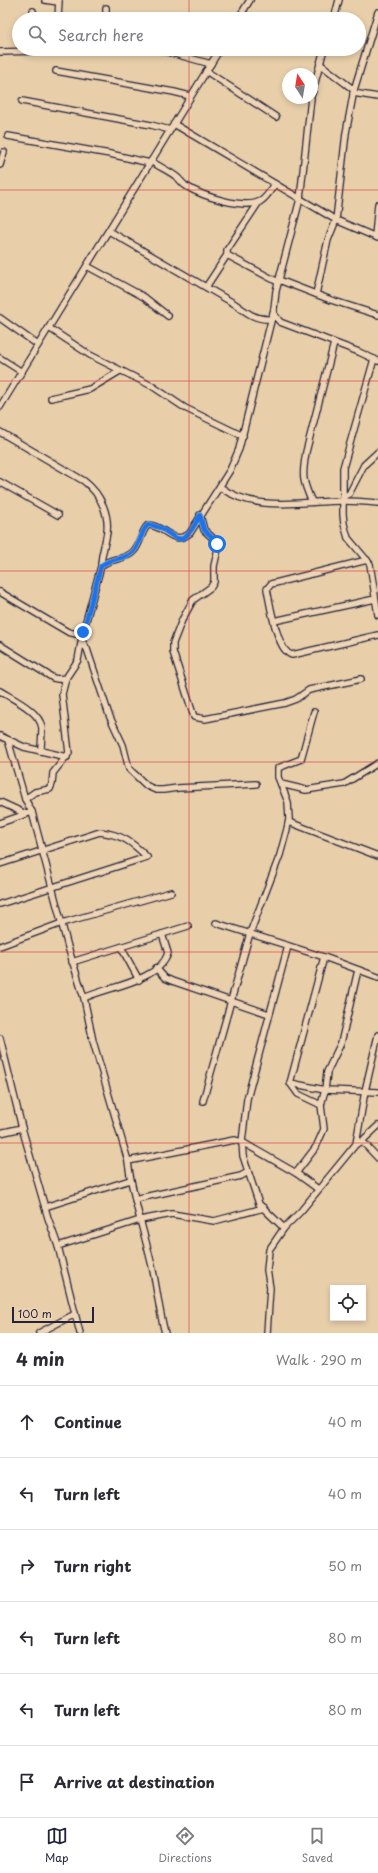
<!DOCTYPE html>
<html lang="en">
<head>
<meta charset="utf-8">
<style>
	body { margin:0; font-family:"Playpen Sans",sans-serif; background:#f2f2f3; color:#2b2b33 }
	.controls { position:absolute; right:12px; bottom:12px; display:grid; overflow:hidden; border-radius:0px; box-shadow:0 2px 6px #0003 }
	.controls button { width:36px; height:36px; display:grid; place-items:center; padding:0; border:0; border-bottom:1px solid #e1e1e2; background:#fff; color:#2b2b33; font:20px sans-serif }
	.compass { position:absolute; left:282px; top:68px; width:36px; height:36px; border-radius:50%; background:#fff; box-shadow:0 2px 6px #0003; rotate:348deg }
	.scale { position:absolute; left:12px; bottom:10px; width:82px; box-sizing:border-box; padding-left:4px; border:2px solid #22223b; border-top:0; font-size:11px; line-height:14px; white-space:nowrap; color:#22223b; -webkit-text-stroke:3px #efd5b6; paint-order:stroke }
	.stop { position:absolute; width:12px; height:12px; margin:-9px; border:3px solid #1a73e8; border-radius:50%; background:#fff }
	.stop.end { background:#1a73e8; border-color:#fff; box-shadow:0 1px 4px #0008 }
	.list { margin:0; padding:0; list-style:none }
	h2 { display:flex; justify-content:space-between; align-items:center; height:52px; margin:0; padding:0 16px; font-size:17px }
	h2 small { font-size:13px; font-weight:400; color:#7c7c81 }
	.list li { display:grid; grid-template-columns:26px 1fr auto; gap:12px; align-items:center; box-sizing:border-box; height:72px; padding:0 16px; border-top:1px solid #e1e1e2 }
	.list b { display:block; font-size:15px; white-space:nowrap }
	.list em { font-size:13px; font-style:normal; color:#7c7c81 }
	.icon { flex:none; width:22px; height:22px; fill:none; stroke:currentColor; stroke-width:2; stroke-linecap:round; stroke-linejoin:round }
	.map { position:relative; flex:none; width:378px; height:1333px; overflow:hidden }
	.search { position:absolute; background:#fff; box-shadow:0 2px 6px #0003; left:12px; right:12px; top:12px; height:44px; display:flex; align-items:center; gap:10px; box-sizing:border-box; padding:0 14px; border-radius:22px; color:#7c7c81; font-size:15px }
	.sheet { height:484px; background:#fff }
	nav { display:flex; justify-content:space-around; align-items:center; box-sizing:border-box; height:56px; border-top:1px solid #e1e1e2; background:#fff; font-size:11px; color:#7c7c81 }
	nav a { display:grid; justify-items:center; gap:2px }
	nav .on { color:#22223b }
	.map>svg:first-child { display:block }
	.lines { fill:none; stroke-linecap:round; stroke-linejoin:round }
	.street-casing { stroke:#22223b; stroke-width:8 }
	.street { stroke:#efd5b6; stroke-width:5.5 }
	.route { stroke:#1a73e8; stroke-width:5 }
	.grid { fill:none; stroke:#d62828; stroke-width:1; stroke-opacity:0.55 }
</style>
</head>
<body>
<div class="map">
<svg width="378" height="1333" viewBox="0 0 378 1333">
	<rect width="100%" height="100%" fill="#e8cfaa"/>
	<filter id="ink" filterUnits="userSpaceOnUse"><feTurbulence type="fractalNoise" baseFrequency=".025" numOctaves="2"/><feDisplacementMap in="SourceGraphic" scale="8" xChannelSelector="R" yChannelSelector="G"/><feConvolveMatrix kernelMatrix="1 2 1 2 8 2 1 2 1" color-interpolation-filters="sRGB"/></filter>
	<g filter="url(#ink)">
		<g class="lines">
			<defs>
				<g id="street">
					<path d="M45,0L58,2"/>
					<path d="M106,8V19"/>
					<path d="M33,11L34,19"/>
					<path d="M241,14L255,19"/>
					<path d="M58,19L59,0"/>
					<path d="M179,19L181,16L186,15L200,19"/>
					<path d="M238,19L250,0"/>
					<path d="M334,19L339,0"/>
					<path d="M157,49L211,64"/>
					<path d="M0,52L37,51L49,49"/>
					<path d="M56,71L174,92L190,96"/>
					<path d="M206,71L276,117"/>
					<path d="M354,90L378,12"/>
					<path d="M353,93L378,97"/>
					<path d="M312,94L324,49"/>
					<path d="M311,98L300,199L276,291L274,309V314L280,322L359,352L378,361"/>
					<path d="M22,101L151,125L170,130"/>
					<path d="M174,124L336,220L378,238"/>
					<path d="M8,136L110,154L150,163"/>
					<path d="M151,161C159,167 170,171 178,178C181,181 183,184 186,186C202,196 244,210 261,201C267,197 271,190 275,184"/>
					<path d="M0,165L4,152"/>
					<path d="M259,202L227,250V255L278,282"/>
					<path d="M109,231L235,304C247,313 256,320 271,319"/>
					<path d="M375,236L378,204"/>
					<path d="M87,266L144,297L168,316"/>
					<path d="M279,280L331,300L378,315"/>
					<path d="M206,287L227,255"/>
					<path d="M316,294L328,240L336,220L346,133L354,90L320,64"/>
					<path d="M0,318L38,345"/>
					<path d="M49,328L90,355L152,386L185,408L243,436"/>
					<path d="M0,358L22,372"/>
					<path d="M374,359L343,468V514L344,524L348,538L370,564L378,615"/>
					<path d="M51,398L90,389L120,371"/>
					<path d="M0,407L220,49"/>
					<path d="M0,432L84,481C101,494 111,516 106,538C104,548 101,556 101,566"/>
					<path d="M0,482L58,515"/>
					<path d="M220,487C255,513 303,501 344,501C355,501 367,502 378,503"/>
					<path d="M344,496L349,494L364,465L378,452"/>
					<path d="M312,502C302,480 302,476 306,452L334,343"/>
					<path d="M200,515L204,530L215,540L218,549L214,566V582L211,587L193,600L182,620L173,643V652L194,717L205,719L285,703L296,699L309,690L361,679"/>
					<path d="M367,560L271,584L267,589C270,604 277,652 292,655L378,635"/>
					<path d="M0,592L68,632L76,634L83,632"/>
					<path d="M274,621L375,599"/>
					<path d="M82,641L87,649L109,715L123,745L129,769L147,786L156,790H163L178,788L256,784"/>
					<path d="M0,645L53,678L58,679L66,678L78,660L83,632L101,566C110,557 124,561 133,552C141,544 141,531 148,525C165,525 173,547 190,533L230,470L239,449L274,309"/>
					<path d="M0,691C13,699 40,711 42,728C42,735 41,743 41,751"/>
					<path d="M0,736L24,747L67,757"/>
					<path d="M281,784L306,790L344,784L378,763"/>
					<path d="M25,799L35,792L50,789L52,784L53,773L69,753L62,694L66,678"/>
					<path d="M0,802L26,814"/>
					<path d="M32,812L68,947L84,998L93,1041L128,1161C132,1197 144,1231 152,1266C157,1288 159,1311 165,1333"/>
					<path d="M289,822L378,856"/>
					<path d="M0,823L32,812L25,799L8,740"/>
					<path d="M0,864L100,832C122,835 131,841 147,857L0,904"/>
					<path d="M216,923L324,957L378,977"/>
					<path d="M0,946L62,923L171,892"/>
					<path d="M121,947L139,980"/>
					<path d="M72,962L188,926"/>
					<path d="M156,968L165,978L172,981L269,1014"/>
					<path d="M84,998C107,987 160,981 168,953L162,934"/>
					<path d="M0,1038L22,1128L48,1218L58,1246L80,1333"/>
					<path d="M290,1083L325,1090L378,1092"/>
					<path d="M203,1101L250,933L280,855L287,829L289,819L288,802L278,777V768L301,759L314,712"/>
					<path d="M321,1105L298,1094L290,1083L324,957"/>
					<path d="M0,1133L22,1128"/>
					<path d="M362,1141L378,1158"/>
					<path d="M356,1144L365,1091L378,1035"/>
					<path d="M128,1161L234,1140L242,1142L296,1173L318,1189"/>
					<path d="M296,1173L316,1147L324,1129L321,1105L325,1090L327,1072L341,1043L358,970"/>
					<path d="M135,1199L241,1176L248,1172"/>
					<path d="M45,1207L130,1180"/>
					<path d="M284,1228L259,1204L243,1156L242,1142L247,1099L288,946"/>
					<path d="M58,1246L140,1220L172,1214L214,1221L264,1208"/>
					<path d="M39,1333L75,1314"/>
					<path d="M267,1333L270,1288L267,1270L269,1250L284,1228L301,1211L356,1144L362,1141L378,1126"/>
				</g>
			</defs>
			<use href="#street" class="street-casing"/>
			<use href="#street" class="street"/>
		</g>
	</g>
	<g class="lines" filter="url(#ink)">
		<path class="route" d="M83,632L101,566C110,557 124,561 133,552C141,544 141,530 148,525C174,525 177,562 200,515L204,530L215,540L217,544"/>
	</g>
	<path class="grid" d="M189,0V19M189,49V1333M0,190H378M0,381H378M0,571H378M0,762H378M0,952H378M0,1143H378"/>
</svg>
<div class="controls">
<button><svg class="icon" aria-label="locate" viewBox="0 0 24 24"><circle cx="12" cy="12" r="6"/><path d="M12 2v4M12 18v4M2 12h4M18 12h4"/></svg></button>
</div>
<svg class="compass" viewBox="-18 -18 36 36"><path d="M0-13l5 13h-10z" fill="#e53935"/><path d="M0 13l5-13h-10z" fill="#7c7c81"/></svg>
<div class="scale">100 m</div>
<div class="stop" style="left:217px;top:544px"></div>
<div class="stop end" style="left:83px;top:632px"></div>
<div class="search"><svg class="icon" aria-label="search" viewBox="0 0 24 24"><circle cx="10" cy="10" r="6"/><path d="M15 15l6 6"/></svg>Search here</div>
</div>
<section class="sheet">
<h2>4 min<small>Walk · 290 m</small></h2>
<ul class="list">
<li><svg class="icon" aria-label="ahead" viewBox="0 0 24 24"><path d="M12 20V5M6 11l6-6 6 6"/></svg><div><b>Continue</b></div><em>40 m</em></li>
<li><svg class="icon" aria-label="left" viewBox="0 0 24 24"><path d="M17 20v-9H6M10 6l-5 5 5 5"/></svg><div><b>Turn left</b></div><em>40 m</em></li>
<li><svg class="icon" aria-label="right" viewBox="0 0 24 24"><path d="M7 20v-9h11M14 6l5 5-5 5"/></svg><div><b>Turn right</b></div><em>50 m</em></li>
<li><svg class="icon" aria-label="left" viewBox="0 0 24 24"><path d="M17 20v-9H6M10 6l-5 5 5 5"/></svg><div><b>Turn left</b></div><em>80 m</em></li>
<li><svg class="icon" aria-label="left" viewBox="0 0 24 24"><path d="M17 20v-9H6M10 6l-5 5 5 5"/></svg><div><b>Turn left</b></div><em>80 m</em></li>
<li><svg class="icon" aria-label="arrive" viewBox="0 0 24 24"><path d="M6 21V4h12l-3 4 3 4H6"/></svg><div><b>Arrive at destination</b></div></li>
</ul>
</section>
<nav>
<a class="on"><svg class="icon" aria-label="map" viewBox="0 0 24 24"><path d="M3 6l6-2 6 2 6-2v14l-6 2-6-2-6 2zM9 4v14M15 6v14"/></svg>Map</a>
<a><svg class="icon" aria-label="directions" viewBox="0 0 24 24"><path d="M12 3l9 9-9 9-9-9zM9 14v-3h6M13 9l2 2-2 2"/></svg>Directions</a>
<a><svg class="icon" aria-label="saved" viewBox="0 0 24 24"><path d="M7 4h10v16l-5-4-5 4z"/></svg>Saved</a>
</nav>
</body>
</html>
